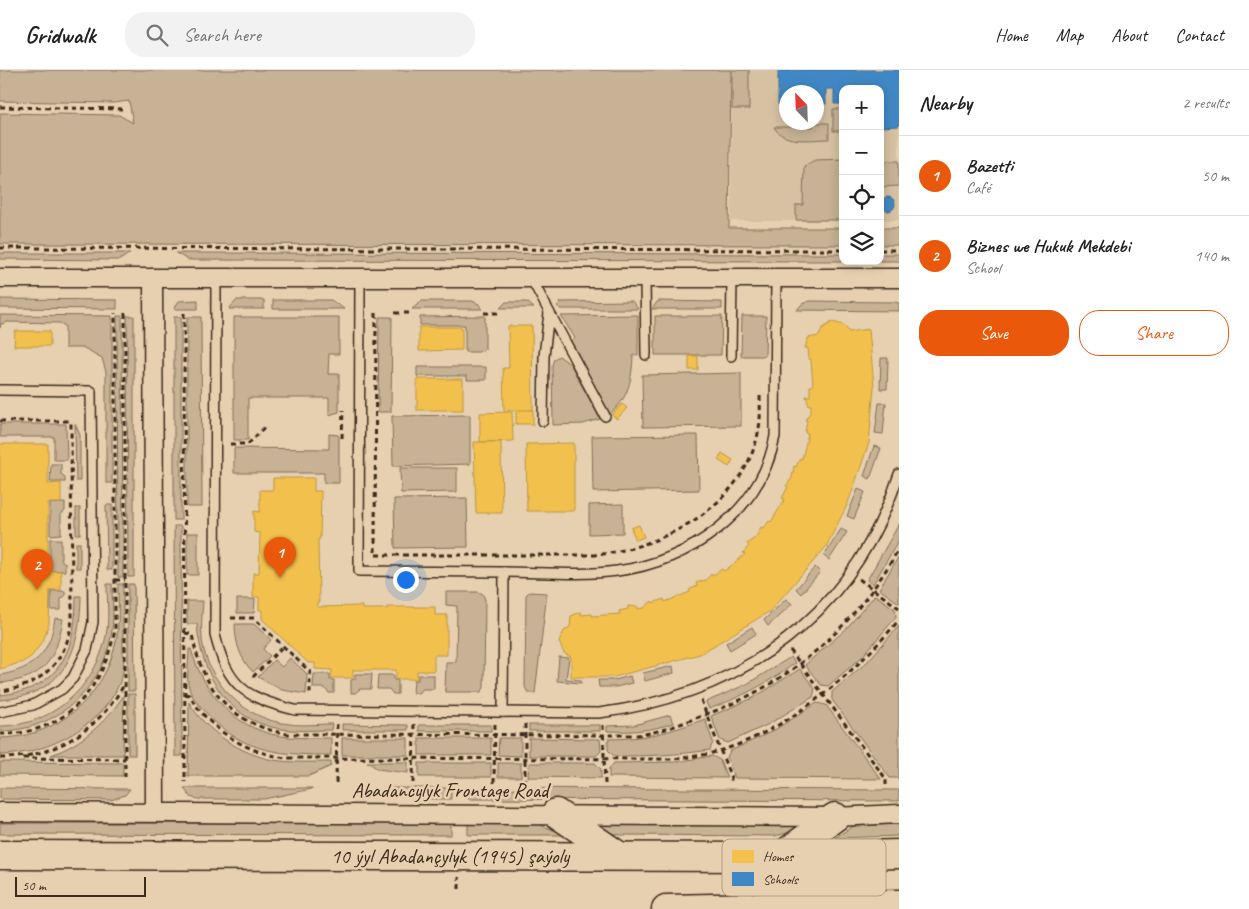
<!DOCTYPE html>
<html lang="en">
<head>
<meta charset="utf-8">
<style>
	body { margin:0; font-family:Caveat,sans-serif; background:#f2f2f2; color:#222 }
	.controls { position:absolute; right:15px; top:15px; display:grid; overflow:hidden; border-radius:10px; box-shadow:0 2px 12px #0003 }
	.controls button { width:45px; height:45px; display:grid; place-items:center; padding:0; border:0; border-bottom:1px solid #e0e0e0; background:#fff; color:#222; font:25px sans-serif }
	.compass { position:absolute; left:779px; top:15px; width:45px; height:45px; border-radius:50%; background:#fff; box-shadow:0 2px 12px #0003; rotate:337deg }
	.scale { position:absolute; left:15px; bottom:12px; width:131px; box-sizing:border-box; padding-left:5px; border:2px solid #3b2a1e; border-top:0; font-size:14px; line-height:18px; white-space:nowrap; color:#3b2a1e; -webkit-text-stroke:4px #e6d0af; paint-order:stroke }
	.you { position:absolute; left:405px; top:509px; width:18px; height:18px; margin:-12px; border:4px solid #fff; border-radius:50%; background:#1a73e8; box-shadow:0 0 0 8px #1a73e833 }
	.badge { display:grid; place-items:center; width:32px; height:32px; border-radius:50%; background:#ea580c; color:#fff; font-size:16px; font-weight:700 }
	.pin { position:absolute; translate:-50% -41px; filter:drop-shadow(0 1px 2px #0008) }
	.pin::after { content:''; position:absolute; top:26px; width:18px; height:15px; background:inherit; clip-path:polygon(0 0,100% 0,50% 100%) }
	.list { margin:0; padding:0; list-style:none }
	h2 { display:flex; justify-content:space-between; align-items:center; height:65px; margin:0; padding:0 20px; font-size:21px }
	h2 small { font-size:16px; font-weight:400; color:#767676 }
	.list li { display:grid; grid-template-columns:32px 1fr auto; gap:15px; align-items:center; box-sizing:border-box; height:80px; padding:0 20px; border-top:1px solid #e0e0e0 }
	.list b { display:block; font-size:19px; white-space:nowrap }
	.list p { margin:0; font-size:16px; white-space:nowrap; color:#767676 }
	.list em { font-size:16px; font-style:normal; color:#767676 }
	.actions { display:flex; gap:10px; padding:15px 20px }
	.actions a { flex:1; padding:11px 0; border:1px solid #ea580c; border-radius:20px; text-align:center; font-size:18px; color:#ea580c }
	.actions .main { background:#ea580c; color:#fff }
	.icon { flex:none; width:28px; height:28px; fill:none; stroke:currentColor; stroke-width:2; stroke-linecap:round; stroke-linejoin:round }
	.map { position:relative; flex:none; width:899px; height:839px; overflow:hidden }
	header { display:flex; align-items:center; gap:30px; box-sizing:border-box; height:70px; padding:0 25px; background:#fff; border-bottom:1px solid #e0e0e0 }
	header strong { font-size:24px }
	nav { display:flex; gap:28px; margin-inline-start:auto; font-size:18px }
	.search { width:350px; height:45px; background:#f2f2f2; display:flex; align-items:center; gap:12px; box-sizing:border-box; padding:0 18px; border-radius:20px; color:#767676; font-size:19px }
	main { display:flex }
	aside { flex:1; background:#fff }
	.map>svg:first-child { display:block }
	.built { fill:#d6c1a2; fill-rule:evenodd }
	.green { fill:#c7b295; stroke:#816e5a }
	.homes { fill:#f2c14e; stroke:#bb9440 }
	.schools { fill:#3f88c5; stroke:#3e6c93 }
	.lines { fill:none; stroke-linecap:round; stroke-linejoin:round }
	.service-casing { stroke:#3b2a1e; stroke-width:12 }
	.minor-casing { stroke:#3b2a1e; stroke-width:21 }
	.primary-casing { stroke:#3b2a1e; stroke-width:31 }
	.path { stroke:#3b2a1e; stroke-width:3; stroke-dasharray:5 4; stroke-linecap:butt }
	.service { stroke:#e6d0af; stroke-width:9 }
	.minor { stroke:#e6d0af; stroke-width:18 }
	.primary { stroke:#e6d0af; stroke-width:28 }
	.labels { text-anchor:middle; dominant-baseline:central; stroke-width:5; stroke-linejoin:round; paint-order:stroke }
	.street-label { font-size:21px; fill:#3b2a1e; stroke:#e6d0af }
	.key { fill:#e6d0af; stroke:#b39e84; stroke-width:1 }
	.key-label { font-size:14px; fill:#3b2a1e }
</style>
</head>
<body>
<header>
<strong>Gridwalk</strong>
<div class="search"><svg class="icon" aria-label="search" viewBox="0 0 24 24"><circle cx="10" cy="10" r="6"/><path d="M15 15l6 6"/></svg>Search here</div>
<nav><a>Home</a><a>Map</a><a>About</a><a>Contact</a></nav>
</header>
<main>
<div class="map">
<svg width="899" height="839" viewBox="0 0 899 839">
	<rect width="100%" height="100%" fill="#e6d0af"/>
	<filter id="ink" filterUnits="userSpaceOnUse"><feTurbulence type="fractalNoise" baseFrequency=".02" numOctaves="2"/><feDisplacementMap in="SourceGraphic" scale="10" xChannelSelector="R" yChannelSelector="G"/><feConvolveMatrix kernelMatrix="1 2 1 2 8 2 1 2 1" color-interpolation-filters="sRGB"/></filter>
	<g filter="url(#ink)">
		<path class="built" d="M732,0H899V150H880V19H843V151H731ZM786,22H816V52H786Z"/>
		<g class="green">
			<path d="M0,0H731L729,158H843V175L0,174V43L119,45L133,53L129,31L114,33L0,31Z"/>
			<rect x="732" y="0" width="17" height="39"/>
			<rect x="833" y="39" width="10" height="22"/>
			<path d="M814,53H829V69C812,69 784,75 774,57H813Z"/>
			<path d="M843,89V150H796V135H803L804,96L815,90Z"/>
			<path d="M880,91H899V116L880,117Z"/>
			<rect x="880" y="158" width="19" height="17"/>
			<path d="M0,183H130L120,190L0,189Z"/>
			<path d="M176,183L843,184V191L188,190Z"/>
			<rect x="880" y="184" width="19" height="7"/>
			<path d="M0,229L117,230V239L0,238Z"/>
			<path d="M198,230V239H174L179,231Z"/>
			<path d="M237,230H264V239H229Z"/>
			<path d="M273,230H331L344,239H273Z"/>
			<path d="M422,231H472L479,234L482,239H412Z"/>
			<path d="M632,231L638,239H561L557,236L561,232Z"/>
			<path d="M658,231L722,232V239H652Z"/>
			<path d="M809,231L894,232L899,233V241L797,240L802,234Z"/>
			<path d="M506,232H527L534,238H500Z"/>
			<path d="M0,245L112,246V413H106V302L102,288L84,278H65V256L60,253L7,252L1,254L0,258Z"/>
			<path d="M638,245V285H633C632,309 629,328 610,344L571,271L575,268L561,246Z"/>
			<path d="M117,246H122L123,507H118Z"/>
			<path d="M127,246H134V507H128Z"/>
			<path d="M485,246V279L478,282H465V255H420V247Z"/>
			<path d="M655,246H722L721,285H655Z"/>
			<path d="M742,246H766L765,286H741Z"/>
			<rect x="174" y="247" width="7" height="203"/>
			<path d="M187,247H201L202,437H187Z"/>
			<path d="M234,247H339V284H329L328,304H339V342L329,345V328H248V370H234Z"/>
			<path d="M379,247H392L391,342H378Z"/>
			<path d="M559,286L570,294L600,349L583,354L553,355L552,295L554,289Z"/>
			<path d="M881,288H888L887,319H880Z"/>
			<path d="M417,297H486V310H467V306H417Z"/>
			<path d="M741,303V356L643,357L642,305Z"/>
			<path d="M879,333H886L883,364L875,363Z"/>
			<path d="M470,345V394L393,396L392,346Z"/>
			<path d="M0,354H66L67,390H54V367H0Z"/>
			<path d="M75,354L80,365V411H76Z"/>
			<path d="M329,364L338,365L339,367V413H324V403H234V378L329,379Z"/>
			<path d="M698,365L699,420L593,422L592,366Z"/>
			<path d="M874,376L881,378L870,409L864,406Z"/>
			<path d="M51,394H61V404L65,407V412H50Z"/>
			<path d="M400,398H457V422L401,423Z"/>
			<path d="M858,419L865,422L854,449L847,446Z"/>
			<path d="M467,428L468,477L395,478L394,429Z"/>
			<path d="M50,433H65V441L61,444V464L50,465Z"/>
			<path d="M623,434V463L589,464V435Z"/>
			<path d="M106,435H112V500H107Z"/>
			<rect x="76" y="438" width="4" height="26"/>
			<path d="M899,454V470L873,514L867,510Z"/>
			<path d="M174,456H181L182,686H175Z"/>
			<path d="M841,459L847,462L829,490L824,486Z"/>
			<rect x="187" y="463" width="11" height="42"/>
			<path d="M50,469H61V490L65,493V501H50Z"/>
			<rect x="76" y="473" width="4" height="25"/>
			<path d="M899,486V533L879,519Z"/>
			<path d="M815,497L820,502L801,524L796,519Z"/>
			<path d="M107,514H112C112,529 114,545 112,560C105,617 57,661 0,661V656C55,656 99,613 107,560C109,545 107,529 107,514Z"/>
			<path d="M118,514H123C123,536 123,557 123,579C123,587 125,598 122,606C108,654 47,685 0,685V668C55,668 102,629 115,576C120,556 118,534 118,514Z"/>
			<path d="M128,514H134L135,621H128Z"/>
			<path d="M51,521H65V526L61,529V540H51Z"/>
			<path d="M446,522H478L483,524L485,530L484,618L481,622H445L446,592H456L457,536L446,535Z"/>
			<path d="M529,522L547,523L535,623H528L525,617L526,525Z"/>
			<path d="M875,525L895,539L896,547L862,587L828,616L821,615L805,595L845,560Z"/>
			<path d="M76,526H81C80,583 64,625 0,630V625C60,620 76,580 76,526Z"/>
			<path d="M237,529H255L254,543H237Z"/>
			<path d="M786,529L792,534L768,556L764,550Z"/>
			<path d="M187,531H203C202,544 201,557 202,570C208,614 246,650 289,654C303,656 318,654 332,654L331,660C317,660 303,661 289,660C230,655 201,607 197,554H187Z"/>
			<path d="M55,548L63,549C56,591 44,609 0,613V605C35,599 50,583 55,548Z"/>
			<path d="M235,554H254L271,570L263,579L270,586L253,602C240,589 235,572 235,554Z"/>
			<path d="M899,556V708H890L832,630V622L867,592Z"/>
			<path d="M752,557L756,564L730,580L726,573Z"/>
			<path d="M189,579H191C204,625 238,663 289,667C303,668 317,668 331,668V685C283,685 244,683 209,646C202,638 191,627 189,618C186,607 189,591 189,579Z"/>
			<path d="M559,587L569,588L566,609L581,610V613L557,611Z"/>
			<path d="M791,587L795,593C769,613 739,628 709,639L706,632L747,614Z"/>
			<path d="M290,588L307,604L306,624L282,620L258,607L274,590L282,597Z"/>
			<path d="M673,596L674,603L645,611L643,603Z"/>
			<path d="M800,599L815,619L813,627L769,654L728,673L720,670L711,646L753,628Z"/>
			<path d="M314,604H330V610H334V623H329L325,618H313Z"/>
			<path d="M355,604H372L371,619H360L355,623H351V610L355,609Z"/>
			<path d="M378,605H394V610H398V624H393L389,619H377Z"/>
			<path d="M418,605H434V619H423L418,623H413L414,610H418Z"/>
			<path d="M630,606L632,613L616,617H599L598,610H615Z"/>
			<rect x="128" y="624" width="7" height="61"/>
			<path d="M124,625L123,685H51C82,674 106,652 124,625Z"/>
			<path d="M189,632C205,661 241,684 273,690C292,693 312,692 331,692V696L309,706H188Z"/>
			<path d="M817,633L826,635L881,709L735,708L727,687L730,681L773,661Z"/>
			<path d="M670,645L673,653C651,661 630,662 607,661V656L634,655Z"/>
			<path d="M705,649L713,672L710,680C678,685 647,686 614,686L608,680V669C645,669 670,662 705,649Z"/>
			<path d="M342,654L408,655V660H342Z"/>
			<rect x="419" y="655" width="72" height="6"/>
			<rect x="529" y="655" width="71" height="6"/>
			<rect x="342" y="668" width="66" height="17"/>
			<rect x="419" y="668" width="72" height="17"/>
			<path d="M499,668H521V686L498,685Z"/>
			<path d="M529,668L600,669L601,681L596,686H529Z"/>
			<path d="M712,686L720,690L727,708L609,707V699L614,693L675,692Z"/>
			<path d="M0,692L123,693V706L0,705Z"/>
			<path d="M367,692H408V703L378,699Z"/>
			<rect x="419" y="693" width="72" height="14"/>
			<rect x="498" y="693" width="23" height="14"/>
			<path d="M529,693H595L601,699V708L528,707Z"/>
			<path d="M0,718L130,719L125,725L111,730L0,729Z"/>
			<path d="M184,718H312V719L264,729H198L190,727Z"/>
			<path d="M392,718H451V729H431L392,721Z"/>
			<path d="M469,718L899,720V731L468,729Z"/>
			<path d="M0,753H451V765L0,764Z"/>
			<path d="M534,753L562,763V765H468V754Z"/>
			<path d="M596,753L801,755L791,762L775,766L621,765L611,763Z"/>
			<path d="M899,754V766L834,768L854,756Z"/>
		</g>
		<g class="homes">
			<path d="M832,252L844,255L849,262L869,259L874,317L869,373L848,433L826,477L770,541L700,584L614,607H571V587L564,583L559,572L564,561L570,557L571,546L581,542V545L592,544V546L620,544L619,541L628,539V536L638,537V539L644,538L652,531L653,533L664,529L665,532L690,522L689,520L697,516L696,513L706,510L711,504L712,506L722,499L724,501L735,493L745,484L743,483L749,476L747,474L756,467L761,457L764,458L769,451L771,452L785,429L782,428L788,417L786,416L792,408L794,396L796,397L800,388L802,389L805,377L808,363H805L807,350H805L811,341V335H809L806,326H810V316H813L811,289H809L808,278H805L808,268L819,266L822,259Z"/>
			<path d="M508,256H532L533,340L504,341L503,298H509Z"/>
			<path d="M419,257H462V280L419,281Z"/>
			<path d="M15,261H50V276H14Z"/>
			<rect x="689" y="286" width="9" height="14"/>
			<rect x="417" y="309" width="46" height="31"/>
			<path d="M622,334L627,338L617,349L612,345Z"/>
			<rect x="516" y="340" width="17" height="14"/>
			<path d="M512,342L513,371L480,372V343Z"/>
			<path d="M474,372H501L502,443H476Z"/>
			<path d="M574,373V441H527L526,374Z"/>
			<path d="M0,374H48V414L61,413V433H48V501H61V520H50L49,554L43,571L31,587L23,592L0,599Z"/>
			<path d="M722,383L733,390L729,397L718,390Z"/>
			<path d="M273,408H314V421H321L320,469H318L319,532H317V537L362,536V539H387V537H435V545H447V585H434V601H417V609H396V600H353V608H331L332,600L315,599V593H308L262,549V540H259V527H253V503H259L260,463L254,462V441L260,442V420H273Z"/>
			<path d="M639,455L644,467L636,470L631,458Z"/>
		</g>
		<g class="schools">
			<path d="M806,0H899V56L880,57V19H843V34H834V19H826V34H816V22H786V52H784V34L778,35V1Z"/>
			<circle cx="888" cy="134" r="7"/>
		</g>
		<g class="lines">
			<defs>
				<g id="service">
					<path d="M216,208L215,565C228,617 244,627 295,640L599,643C743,624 854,545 899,404"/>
					<path d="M360,208L359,501C407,501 455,502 503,502C540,502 580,506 617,501C690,492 762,441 775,366L776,208"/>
					<path d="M531,208L605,346"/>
					<path d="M645,208L646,285"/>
					<path d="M731,286L732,208"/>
					<path d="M0,320L91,321L93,552L87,580L73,608L62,619L33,635L0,642"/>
					<path d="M543,351L544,286L549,243"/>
					<path d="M503,642L504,502"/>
				</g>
				<g id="minor">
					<path d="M0,208H899"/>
					<path d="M153,208L155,742"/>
					<path d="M0,742L835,747L899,744"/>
				</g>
				<g id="primary">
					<path d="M556,743L619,786"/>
					<path d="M0,785L780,787L899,784"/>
					<path d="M780,787L835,747"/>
					<path d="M666,839L899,834"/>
				</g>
			</defs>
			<use href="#service" class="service-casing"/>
			<use href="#minor" class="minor-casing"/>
			<use href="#primary" class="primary-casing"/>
			<g class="path">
				<path d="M0,37L126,39"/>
				<path d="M0,178L843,180"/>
				<path d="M880,180H899"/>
				<path d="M125,243V711"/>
				<path d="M184,243L185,712"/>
				<path d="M376,243L375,485H594C664,478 747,434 759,358C761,347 760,335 760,324"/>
				<path d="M395,243H413"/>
				<path d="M484,243H499"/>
				<path d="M0,351H68L71,353L72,547C69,589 42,617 0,621"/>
				<path d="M342,368L343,340"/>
				<path d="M230,374H248L267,355"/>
				<path d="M859,509L899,538"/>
				<path d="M115,510H125"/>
				<path d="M231,548H254L310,602V627"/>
				<path d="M185,563L192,564C202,619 232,655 288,664L637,665C662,662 683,653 707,644C790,614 856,556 899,478"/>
				<path d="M790,580L886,709V715"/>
				<path d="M253,607L283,576"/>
				<path d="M185,624L189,625C210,660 245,682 286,688L674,689C687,687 700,686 712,683C785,664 852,606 899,550"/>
				<path d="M701,630L731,708V714"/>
				<path d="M603,655L605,714"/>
				<path d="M0,664C65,665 103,619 115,560V243"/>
				<path d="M0,688C55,688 99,660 125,613"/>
				<path d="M23,688L125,689"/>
				<path d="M336,713L337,651"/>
				<path d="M413,713L414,652"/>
				<path d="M494,713L495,653"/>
				<path d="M525,713V653"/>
				<path d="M459,819V807"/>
			</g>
			<use href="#service" class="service"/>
			<use href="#minor" class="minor"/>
			<use href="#primary" class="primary"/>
		</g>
	</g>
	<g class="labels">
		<g class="street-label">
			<text x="450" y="720">Abadancylyk Frontage Road</text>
			<text x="450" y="786">10 ýyl Abadançylyk (1945) şaýoly</text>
		</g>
	</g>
	<rect x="722" y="769" width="164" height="57" rx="8" class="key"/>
	<rect x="732" y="780" width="22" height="13" fill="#f2c14e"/>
	<rect x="732" y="802" width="22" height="14" fill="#3f88c5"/>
	<g class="key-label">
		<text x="763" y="791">Homes</text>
		<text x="763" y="814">Schools</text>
	</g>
</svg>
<div class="controls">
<button>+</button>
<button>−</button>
<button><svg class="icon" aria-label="locate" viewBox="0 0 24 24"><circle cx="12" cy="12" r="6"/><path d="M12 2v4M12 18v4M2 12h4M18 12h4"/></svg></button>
<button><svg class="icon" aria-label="layers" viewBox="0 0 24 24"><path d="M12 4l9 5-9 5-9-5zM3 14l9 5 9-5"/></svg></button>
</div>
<svg class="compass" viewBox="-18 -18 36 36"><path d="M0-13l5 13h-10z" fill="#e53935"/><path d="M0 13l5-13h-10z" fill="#767676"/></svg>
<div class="scale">50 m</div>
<div class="you"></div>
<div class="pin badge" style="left:280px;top:508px">1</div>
<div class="pin badge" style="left:37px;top:520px">2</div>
</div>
<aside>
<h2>Nearby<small>2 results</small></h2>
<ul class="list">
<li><span class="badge">1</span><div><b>Bazetti</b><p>Café</p></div><em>50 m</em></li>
<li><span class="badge">2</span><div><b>Biznes we Hukuk Mekdebi</b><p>School</p></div><em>140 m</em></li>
</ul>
<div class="actions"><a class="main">Save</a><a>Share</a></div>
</aside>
</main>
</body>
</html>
